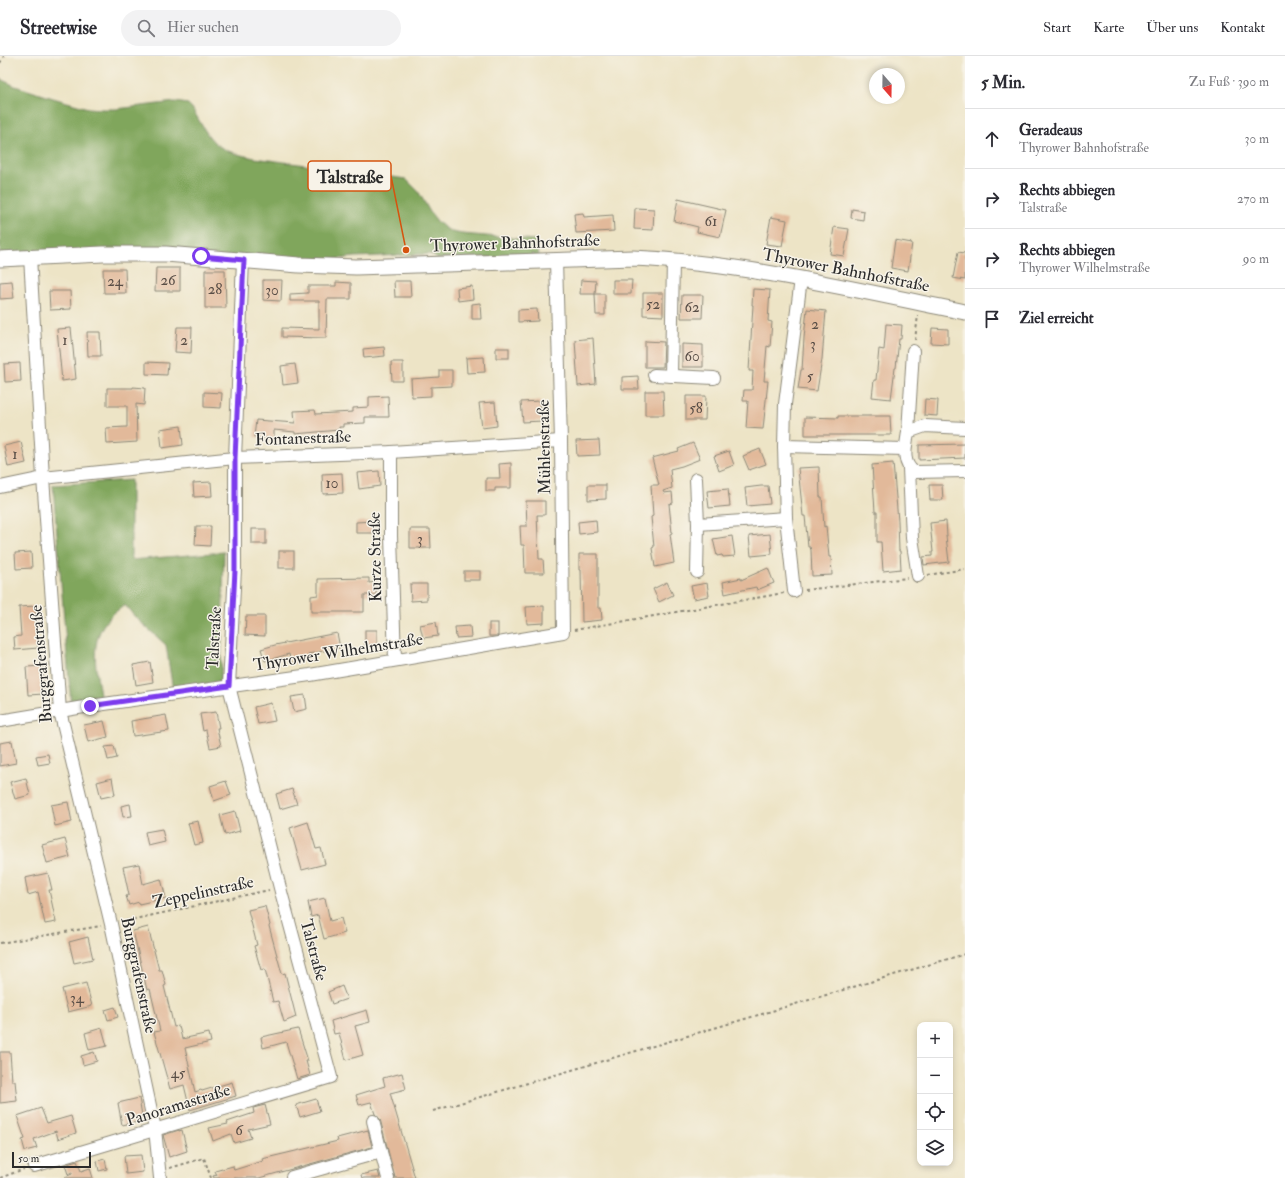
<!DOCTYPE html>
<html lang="de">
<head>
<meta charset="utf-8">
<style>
	body { margin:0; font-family:"IM FELL Double Pica",serif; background:#f2f2f3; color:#2b2b33 }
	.controls { position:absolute; right:12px; bottom:12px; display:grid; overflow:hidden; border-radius:8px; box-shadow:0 2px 6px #0003 }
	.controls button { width:36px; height:36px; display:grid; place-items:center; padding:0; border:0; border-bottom:1px solid #e1e1e2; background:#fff; color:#2b2b33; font:20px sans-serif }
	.compass { position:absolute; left:869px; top:12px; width:36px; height:36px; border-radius:50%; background:#fff; box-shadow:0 2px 6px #0003; rotate:160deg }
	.scale { position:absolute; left:12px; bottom:10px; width:79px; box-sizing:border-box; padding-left:4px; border:2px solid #2b2b2b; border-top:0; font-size:11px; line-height:14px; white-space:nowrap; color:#2b2b2b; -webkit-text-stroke:3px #f7f3e8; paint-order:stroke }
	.stop { position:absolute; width:12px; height:12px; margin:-9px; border:3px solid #7c3aed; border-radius:50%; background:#fff }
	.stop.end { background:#7c3aed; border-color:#fff; box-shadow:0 1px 4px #0008 }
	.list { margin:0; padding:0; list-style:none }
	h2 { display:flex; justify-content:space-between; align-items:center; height:52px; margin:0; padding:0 16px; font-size:17px }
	h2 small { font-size:13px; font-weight:400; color:#7c7c81 }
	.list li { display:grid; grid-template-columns:26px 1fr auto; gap:12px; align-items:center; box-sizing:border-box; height:60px; padding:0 16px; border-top:1px solid #e1e1e2 }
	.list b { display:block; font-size:15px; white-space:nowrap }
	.list p { margin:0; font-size:13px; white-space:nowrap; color:#7c7c81 }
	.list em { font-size:13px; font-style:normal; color:#7c7c81 }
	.icon { flex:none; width:22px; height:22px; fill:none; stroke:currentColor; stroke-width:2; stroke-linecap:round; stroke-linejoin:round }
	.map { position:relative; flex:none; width:965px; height:1122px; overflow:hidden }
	header { display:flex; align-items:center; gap:24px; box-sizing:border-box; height:56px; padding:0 20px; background:#fff; border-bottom:1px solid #e1e1e2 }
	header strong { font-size:19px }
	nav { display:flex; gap:22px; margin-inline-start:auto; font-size:14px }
	.search { width:280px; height:36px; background:#f2f2f3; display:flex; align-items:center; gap:10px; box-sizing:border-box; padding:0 14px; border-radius:22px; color:#7c7c81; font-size:15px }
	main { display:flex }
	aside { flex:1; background:#fff }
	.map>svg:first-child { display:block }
	.forest { fill:#80a65c; stroke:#566844 }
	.building { fill:#e2b99a }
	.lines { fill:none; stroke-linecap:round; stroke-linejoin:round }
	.minor-casing { stroke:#8c8878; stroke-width:14 }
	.major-casing { stroke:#8c8878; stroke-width:17 }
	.path { stroke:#8c8878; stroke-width:2; stroke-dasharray:3 3; stroke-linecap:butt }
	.minor { stroke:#fff; stroke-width:12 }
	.major { stroke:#fff; stroke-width:15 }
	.route { stroke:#7c3aed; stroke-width:5 }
	.labels { text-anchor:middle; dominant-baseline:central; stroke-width:3; stroke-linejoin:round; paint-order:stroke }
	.number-label { font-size:15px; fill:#594e47 }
	.street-label { font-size:17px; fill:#2b2b2b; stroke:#f7f3e8 }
	.leader { fill:none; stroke:#d5540f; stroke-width:1.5 }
	.callout-dot { fill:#d5540f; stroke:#f7f3e8; stroke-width:1.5 }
	.callout { fill:#f7f3e8; stroke:#d5540f; stroke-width:1.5 }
	.callout-label { font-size:18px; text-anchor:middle; font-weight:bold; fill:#2b2b2b }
</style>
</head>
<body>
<header>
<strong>Streetwise</strong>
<div class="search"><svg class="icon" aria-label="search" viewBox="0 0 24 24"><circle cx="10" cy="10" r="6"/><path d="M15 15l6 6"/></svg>Hier suchen</div>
<nav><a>Start</a><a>Karte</a><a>Über uns</a><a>Kontakt</a></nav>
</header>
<main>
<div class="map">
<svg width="965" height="1122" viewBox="0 0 965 1122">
	<rect width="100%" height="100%" fill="#f7f3e8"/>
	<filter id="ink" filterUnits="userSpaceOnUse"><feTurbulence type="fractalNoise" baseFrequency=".025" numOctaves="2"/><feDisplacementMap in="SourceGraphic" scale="8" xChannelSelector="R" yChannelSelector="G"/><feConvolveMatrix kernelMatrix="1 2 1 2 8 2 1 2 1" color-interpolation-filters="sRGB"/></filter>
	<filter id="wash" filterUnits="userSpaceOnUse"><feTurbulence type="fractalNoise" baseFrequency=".012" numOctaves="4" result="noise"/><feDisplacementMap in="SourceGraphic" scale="16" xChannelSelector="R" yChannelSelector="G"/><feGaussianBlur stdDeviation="0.9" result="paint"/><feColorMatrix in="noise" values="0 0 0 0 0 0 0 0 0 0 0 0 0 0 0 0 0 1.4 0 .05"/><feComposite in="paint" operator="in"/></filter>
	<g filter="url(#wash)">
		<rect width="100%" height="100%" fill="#ede4c6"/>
		<g class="forest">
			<path d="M0,23L15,30L53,42L88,52L101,53H116L175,46L188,48L192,52C212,87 213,94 255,102L406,123L418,135L430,156L437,165L445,172L452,176L462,178L535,184L539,200L438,203L430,198L355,201L320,205L0,198Z"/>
			<path d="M131,424V504L224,496L221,626L173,635L166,589L135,561L125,549C120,553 114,556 110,561C87,584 97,616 101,645L71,648L53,429Z"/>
		</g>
		<g id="blocks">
			<g class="building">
				<path d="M678,143L726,154L720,181L697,176L698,171L674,165Z"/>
				<path d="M635,152L654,153L653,174L634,173Z"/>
				<path d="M852,153L864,155L863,164L851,162Z"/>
				<path d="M583,157L584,161L613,159L614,175L576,177L574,158Z"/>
				<path d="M771,161L787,164L782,190L766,188Z"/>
				<path d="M834,171L849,173L844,200L830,198Z"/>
				<path d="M895,184L912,187L908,215L891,212Z"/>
				<path d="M958,196L965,197V224L953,222Z"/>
				<path d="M156,212H180V235H155Z"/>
				<path d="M103,213H125L126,237H104Z"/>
				<path d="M205,214H225L226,252H205Z"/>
				<path d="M263,224H282L281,245L263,244Z"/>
				<path d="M581,224L596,225L595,238H580Z"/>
				<path d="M613,224H632L631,238H613Z"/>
				<path d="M12,225L14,242L0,243V226Z"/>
				<path d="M394,225H410L411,241H395Z"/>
				<path d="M336,226L351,227V243H327L326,282L282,281V272L319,273V245H290V238L308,237V230H336Z"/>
				<path d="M472,230L473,243L458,245L457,232Z"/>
				<path d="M753,233L770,234L768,265L772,266L770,291L767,290L764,325H768L763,373L746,372L748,345H743L744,334H752L753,315H749L753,249H752Z"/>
				<path d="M49,235H70L71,253L50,254Z"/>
				<path d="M643,237H663V260L643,259Z"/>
				<path d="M595,238H605V259H596Z"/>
				<path d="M682,239H703L702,262H681Z"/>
				<path d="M480,247L481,263H472V248Z"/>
				<path d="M537,253L538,265L518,266V254Z"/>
				<path d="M807,253L826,255L822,303L817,335L798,333L801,314H802L804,282Z"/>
				<path d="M886,268L902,269L901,283H899L896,312H895L891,343L872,341L874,324H876L879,293L884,294Z"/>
				<path d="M177,271H192L191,297L175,296Z"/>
				<path d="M71,272L76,323L62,325L57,273Z"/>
				<path d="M932,272L948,273V288L931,287Z"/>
				<path d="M87,276H100L101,300H88Z"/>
				<path d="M593,282L596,328L578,330L575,284Z"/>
				<path d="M645,285L664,286L663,311H645Z"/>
				<path d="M682,288L703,289V311H682Z"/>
				<path d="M384,291L385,300L364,302L363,293Z"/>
				<rect x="496" y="292" width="13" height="10"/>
				<path d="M484,301L485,316L467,317L466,302Z"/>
				<path d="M146,306L168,307L167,319L146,318Z"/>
				<path d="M391,306H403V325H392Z"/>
				<path d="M20,307L21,325L5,326L4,308Z"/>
				<path d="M295,308L298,327L283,329L281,310Z"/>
				<path d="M439,314H452V330L431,331V340L412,341L411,323L439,321Z"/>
				<path d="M638,320L639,333H622V321Z"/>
				<path d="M133,331L145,332L144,349L136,348L137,386L107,388L106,372L127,371V350H107V332H133Z"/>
				<path d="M645,335H663L664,359H645Z"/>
				<path d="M204,336L222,337L221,352L204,351Z"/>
				<path d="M388,340L389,361H365V367L343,368V371H339V374L295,378V376L274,374V383L254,381L256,364L295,367L294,355L315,354L316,358L353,356V352L369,351V341Z"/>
				<path d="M686,340H706L705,364H686Z"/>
				<path d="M925,343L938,344L937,360L924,359Z"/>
				<path d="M540,345L542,365L523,366L521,346Z"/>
				<path d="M495,346L497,370L482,372L479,347Z"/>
				<path d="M838,360H890L891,379H805V361L838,362Z"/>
				<path d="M181,370L183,389L162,392L160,373Z"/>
				<path d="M599,384L600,399L577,400L576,385Z"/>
				<path d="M21,386L26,407L8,411L4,390Z"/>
				<path d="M693,387L700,403L682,410L670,413L672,432L663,435L664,437L672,436L673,447L669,448L672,477L670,478L674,507L655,511L652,492L654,491L651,461L653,460L651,429H659L652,402L679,395L678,393Z"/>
				<path d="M965,388V402L919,404V389Z"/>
				<path d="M760,393L766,408L749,414L743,400Z"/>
				<path d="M729,395L734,409L719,415L714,400Z"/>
				<path d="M511,407V432H495V435H486V422H500L499,408Z"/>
				<path d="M893,407L898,465L899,495H900L901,513L883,515L881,486H877V456H875L872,409Z"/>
				<path d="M819,411L820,441H822L824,471L826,470L829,501H831L832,519L812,520L811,494L810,491H808L805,460H803L798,412Z"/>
				<path d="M379,415L380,430L359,433L357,417Z"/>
				<path d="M342,417L343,437L323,438L322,418Z"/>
				<path d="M211,426L212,440L194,441L193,427Z"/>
				<path d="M588,429H606V443L588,444Z"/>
				<path d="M929,429H942L943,444H930Z"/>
				<path d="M761,430H768L770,448L747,450L745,432Z"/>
				<path d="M728,433L730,450L709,452L707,435Z"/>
				<path d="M526,445H545V459H537L539,503H543L544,517H525L524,489H521L520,470H527Z"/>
				<path d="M596,464L597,476L579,478L578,466Z"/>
				<path d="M373,465L374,477H356V466Z"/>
				<path d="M946,465L947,480H946L949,506L924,509L923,501L932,500V496H933L930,467Z"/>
				<path d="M196,470H211L210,490L195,489Z"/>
				<rect x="252" y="473" width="14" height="15"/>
				<path d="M410,473H430L431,492H410Z"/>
				<path d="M770,478L772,498L751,500L749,480Z"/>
				<path d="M732,480L735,500L723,501L722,499L717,500L713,483Z"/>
				<rect x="279" y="495" width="15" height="17"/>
				<path d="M31,496L32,512L16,513L15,497Z"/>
				<path d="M579,498H598V552H601L602,564L582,566L581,514H579Z"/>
				<path d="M768,512L774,527L757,534L756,531L725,538L723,526L741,522V524Z"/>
				<rect x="464" y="515" width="16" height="9"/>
				<path d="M369,522V527L376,526V539H364V556H311V540L318,539V523Z"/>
				<path d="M667,526L673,539L659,546L653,533Z"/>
				<path d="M707,527L709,540L694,543L691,530Z"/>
				<path d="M410,528H427V544L411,545Z"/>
				<path d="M35,550L38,592L15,594L14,581L21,580L19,551Z"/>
				<path d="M544,550V567L527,568L526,551Z"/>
				<path d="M246,560H265V580L245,579Z"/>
				<path d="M436,566L438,580L423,582L420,569Z"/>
				<rect x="489" y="567" width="9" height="13"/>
				<path d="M470,570L471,581L456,582L455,571Z"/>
				<rect x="365" y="574" width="12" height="15"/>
				<path d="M337,577L340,592L308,598L310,604L291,607L289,598L265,605L261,593L275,589Z"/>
				<path d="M150,606L153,626L136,629L133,609Z"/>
				<path d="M43,610L44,638L28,639L26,611Z"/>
				<path d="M305,639L307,653L294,656L291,641Z"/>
				<path d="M271,647L275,665L258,668L254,651Z"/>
				<path d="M216,656L219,672H217L221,690L210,692L206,674L203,675L200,658Z"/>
				<path d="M166,659L169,675L133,680L131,665Z"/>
				<path d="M104,665L108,681L88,686L84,669Z"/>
				<path d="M12,685L16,707L0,710V687Z"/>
				<path d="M114,690L117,702L108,704L105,691Z"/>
				<path d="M48,698L50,707L38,709L36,700Z"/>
				<path d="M26,722L30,739L15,743L10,726Z"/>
				<path d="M112,722L115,739L101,742L97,726Z"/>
				<path d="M226,725L231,739L214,745L210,730Z"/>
				<path d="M292,733L297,748L280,753L276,738Z"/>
				<path d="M68,746L72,766L55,770L51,749Z"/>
				<path d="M130,748L132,760L123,761L121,750Z"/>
				<path d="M235,755L240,775L225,779L220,759Z"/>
				<path d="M198,765L203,787L194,789L188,767Z"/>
				<path d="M308,766L316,793L321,792L325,808L302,814L290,772Z"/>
				<path d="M162,773L165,786L148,790L145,776Z"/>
				<path d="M65,783L70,801L47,807L42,789Z"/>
				<path d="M139,808L143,828L161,823L166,842L139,848V846L129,849L126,840L129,839L123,811Z"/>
				<path d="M48,817L52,834H49L56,866L45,868L38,836L28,839L25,822Z"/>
				<path d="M325,842L330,865L341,862L345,877L324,883L318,859L311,861L308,846Z"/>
				<path d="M265,850L270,869L269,870L282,918L285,917L296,961L284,966L278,945L273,946L265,913L261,914L254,890L257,889L248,854Z"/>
				<path d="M148,871L159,914H162L166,929L164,930L174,971L179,970L182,983L209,977L211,986L185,992L195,1036L201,1034L202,1035L232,1026L236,1040L190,1054L184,1029L170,1033L154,976L160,975L150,933L147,934L133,875Z"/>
				<path d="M88,881L93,903L74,907L69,886Z"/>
				<path d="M86,927L92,950L68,956L62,933Z"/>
				<path d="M342,930L347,943L332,948L328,936Z"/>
				<path d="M115,951L118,961L108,964L105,954Z"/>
				<path d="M367,954L370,966L355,970L363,999L346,1004L339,977L334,978L331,965Z"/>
				<path d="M102,972L107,990L89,994L85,977Z"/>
				<path d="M298,973L308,1005H306L310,1019L297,1023L286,986L263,992L261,981Z"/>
				<path d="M0,996H10L12,1025H15L17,1045L0,1047Z"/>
				<path d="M94,996L97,1005L83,1009L81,1000Z"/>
				<path d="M402,1017L406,1033L390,1037L415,1122H395L380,1063L375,1058L371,1046L359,1049L356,1039L385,1030L383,1022Z"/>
				<path d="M139,1042L143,1065L122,1069L118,1047Z"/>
				<path d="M316,1043L320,1055L300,1061L296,1049Z"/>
				<path d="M265,1049L270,1068L248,1073L251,1082L234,1087L231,1078L213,1085L209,1072L228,1068L227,1066L254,1057L253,1052Z"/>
				<path d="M41,1052L47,1067L71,1060L76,1077L58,1083L56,1075L34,1083L37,1092L25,1095L22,1084L25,1083L17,1060Z"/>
				<path d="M179,1074V1075L182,1074L187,1095L169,1101L163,1079Z"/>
				<path d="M368,1074L372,1091L259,1122H214L213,1120L217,1119L215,1115L233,1110L234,1114L263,1105L262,1103L338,1085L337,1082Z"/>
				<path d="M141,1099L143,1116L126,1118L124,1100Z"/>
				<path d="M105,1103L107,1113L99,1115L97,1105Z"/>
				<path d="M77,1105L81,1115L90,1112L93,1122H65V1121L72,1118V1116L68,1118L65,1109Z"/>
				<path d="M378,1115L380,1122H362L361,1119Z"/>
			</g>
		</g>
	</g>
	<g filter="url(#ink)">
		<use href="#blocks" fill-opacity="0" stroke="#8c8878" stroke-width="1"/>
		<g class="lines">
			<defs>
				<g id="minor">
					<path d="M30,201L43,422L60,655L111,868L155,1073L160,1122"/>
					<path d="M654,319L714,322"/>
					<path d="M671,320L673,204"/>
					<path d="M965,372L925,370L908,376C906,391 901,406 914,416L965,415"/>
					<path d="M908,376L913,295"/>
					<path d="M784,390L905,393"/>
					<path d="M391,396V480L395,604"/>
					<path d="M909,412L912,482L918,520"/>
					<path d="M696,423L698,468L697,516"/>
					<path d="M0,431L43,422L235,402L391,396L561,385"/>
					<path d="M698,468L786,462"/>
					<path d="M794,535L786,462L784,390L785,348L801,223"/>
					<path d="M0,665L90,650L310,619L563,576L561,385L556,204"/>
					<path d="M373,1065L381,1096"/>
					<path d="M34,1110L331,1021L280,832L229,630L235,513V402L243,204"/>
					<path d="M293,1122L292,1121L381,1096L388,1122"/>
				</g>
				<path id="major" d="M0,203L103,198H166L299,209L356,211L633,202C745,207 855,234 965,256"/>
			</defs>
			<use href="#minor" class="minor-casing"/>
			<use href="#major" class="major-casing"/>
			<g class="path">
				<path d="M0,7L4,0"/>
				<path d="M915,284L918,259"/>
				<path d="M928,519L965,513"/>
				<path d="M805,534L907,522"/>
				<path d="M574,574L784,537"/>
				<path d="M121,866L269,834"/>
				<path d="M0,887L101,870"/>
				<path d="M433,1055L965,898"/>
				<path d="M170,1112L204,1102L211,1122"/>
				<path d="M0,1122L24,1113"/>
			</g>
			<use href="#minor" class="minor"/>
			<use href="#major" class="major"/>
		</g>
	</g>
	<g class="lines" filter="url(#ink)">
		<path class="route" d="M90,650L229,630L235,514V402L244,204L201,200"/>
	</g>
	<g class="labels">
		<g class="number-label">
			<text x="711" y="165">61</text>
			<text x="168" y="224">26</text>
			<text x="115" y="225">24</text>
			<text x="215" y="233">28</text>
			<text x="272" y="234">30</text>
			<text x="653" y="248">52</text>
			<text x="692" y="251">62</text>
			<text x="815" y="268">2</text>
			<text x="65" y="284">1</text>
			<text x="184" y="284">2</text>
			<text x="813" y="288">3</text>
			<text x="692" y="300">60</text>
			<text x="810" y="320">5</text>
			<text x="696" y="352">58</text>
			<text x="15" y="398">1</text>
			<text x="332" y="427">10</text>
			<text x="420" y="483">3</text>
			<text x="77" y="942">34</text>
			<text x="178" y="1017">45</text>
			<text x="239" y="1074">6</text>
		</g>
		<g class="street-label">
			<text transform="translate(515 187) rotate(-2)">Thyrower Bahnhofstraße</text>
			<text transform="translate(846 214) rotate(11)">Thyrower Bahnhofstraße</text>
			<text transform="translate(303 382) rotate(-2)">Fontanestraße</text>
			<text transform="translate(544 391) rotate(-91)">Mühlenstraße</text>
			<text transform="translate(375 501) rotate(-91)">Kurze Straße</text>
			<text transform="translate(214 582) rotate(-87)">Talstraße</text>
			<text transform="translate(338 596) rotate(-9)">Thyrower Wilhelmstraße</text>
			<text transform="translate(41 608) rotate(-95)">Burggrafenstraße</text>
			<text transform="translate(203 836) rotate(-12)">Zeppelinstraße</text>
			<text transform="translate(314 894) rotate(75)">Talstraße</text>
			<text transform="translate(139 919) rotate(78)">Burggrafenstraße</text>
			<text transform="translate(178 1049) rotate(-17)">Panoramastraße</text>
		</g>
	</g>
	<path class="leader" d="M406 194L391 120"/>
	<circle class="callout-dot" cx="406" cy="194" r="4"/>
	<rect class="callout" x="308" y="105" width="83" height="30" rx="4"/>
	<g class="callout-label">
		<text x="350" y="127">Talstraße</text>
	</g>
</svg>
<div class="controls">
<button>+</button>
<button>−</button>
<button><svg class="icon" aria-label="locate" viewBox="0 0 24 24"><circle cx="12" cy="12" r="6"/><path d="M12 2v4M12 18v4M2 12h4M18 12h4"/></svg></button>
<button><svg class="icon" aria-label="layers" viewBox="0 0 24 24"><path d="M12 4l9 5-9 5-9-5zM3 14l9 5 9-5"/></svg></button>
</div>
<svg class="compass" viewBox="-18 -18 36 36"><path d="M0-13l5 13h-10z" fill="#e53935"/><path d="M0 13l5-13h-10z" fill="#7c7c81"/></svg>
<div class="scale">50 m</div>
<div class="stop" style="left:201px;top:200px"></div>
<div class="stop end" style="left:90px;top:650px"></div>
</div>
<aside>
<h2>5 Min.<small>Zu Fuß · 390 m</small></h2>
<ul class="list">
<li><svg class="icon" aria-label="ahead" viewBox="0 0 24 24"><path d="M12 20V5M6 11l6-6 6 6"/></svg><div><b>Geradeaus</b><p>Thyrower Bahnhofstraße</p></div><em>30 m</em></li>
<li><svg class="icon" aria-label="right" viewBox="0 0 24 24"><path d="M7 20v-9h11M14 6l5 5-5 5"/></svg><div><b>Rechts abbiegen</b><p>Talstraße</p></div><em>270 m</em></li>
<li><svg class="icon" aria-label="right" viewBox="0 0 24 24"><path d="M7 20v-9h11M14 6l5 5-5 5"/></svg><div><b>Rechts abbiegen</b><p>Thyrower Wilhelmstraße</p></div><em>90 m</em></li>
<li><svg class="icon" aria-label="arrive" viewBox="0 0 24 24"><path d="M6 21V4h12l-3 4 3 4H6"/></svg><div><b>Ziel erreicht</b></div></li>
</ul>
</aside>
</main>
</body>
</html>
